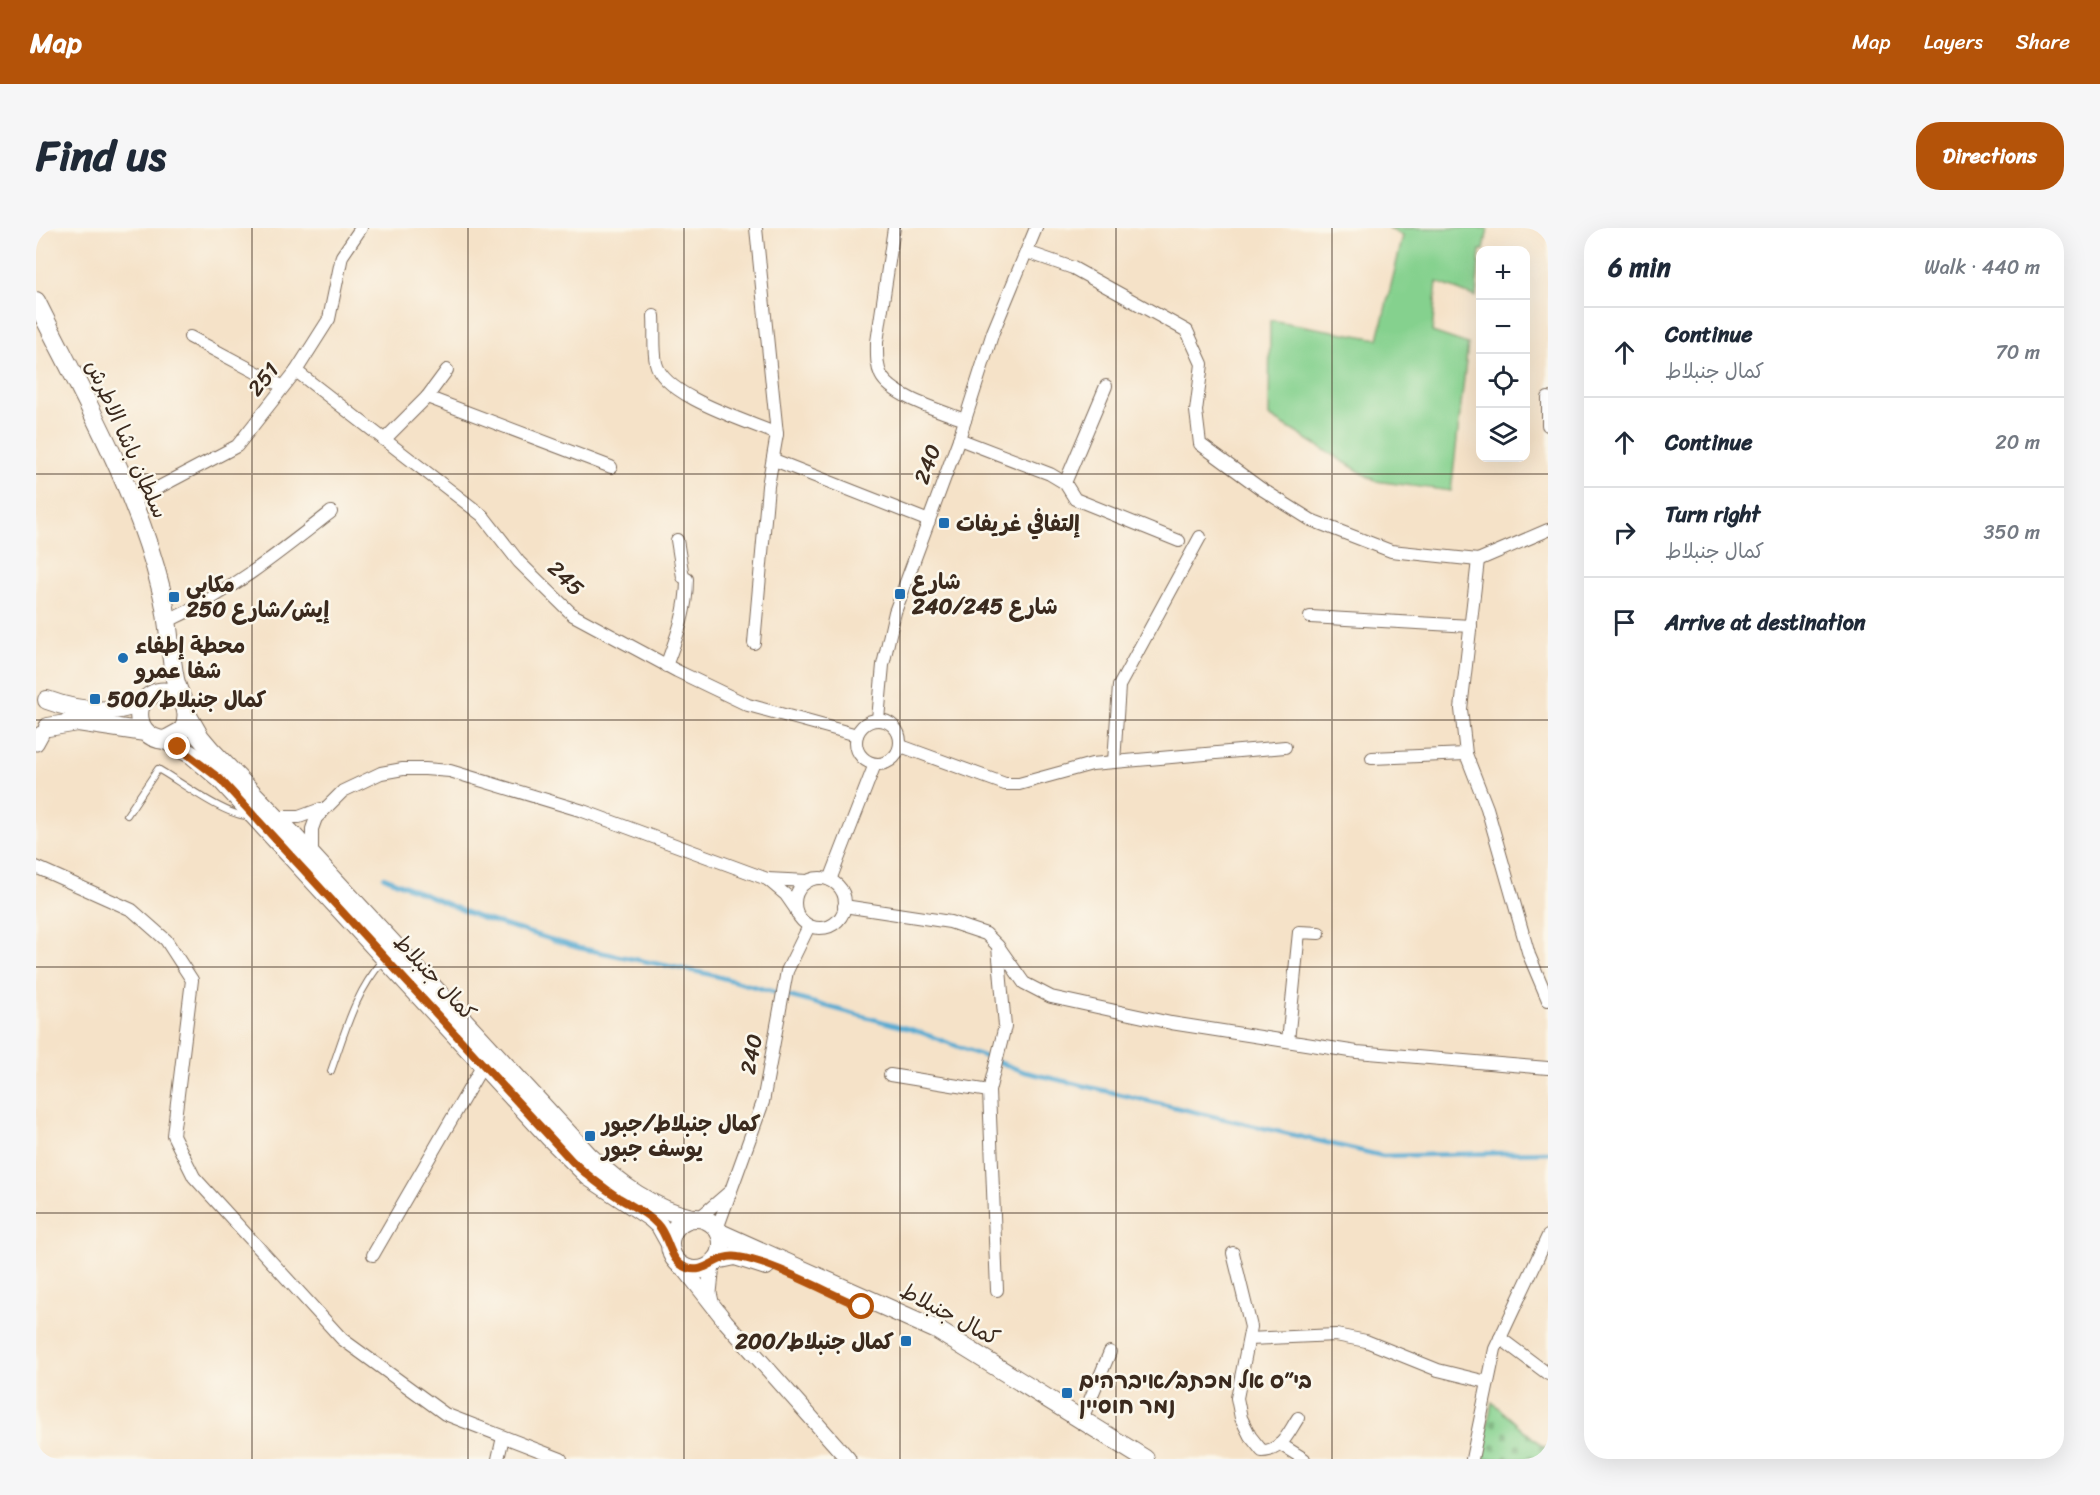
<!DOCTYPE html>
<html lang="en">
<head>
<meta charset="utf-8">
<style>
	body { margin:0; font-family:Sriracha,"Playpen Sans Arabic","Playpen Sans Hebrew",sans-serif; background:#f6f6f7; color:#1f2937 }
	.controls { position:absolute; right:18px; top:18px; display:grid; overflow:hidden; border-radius:12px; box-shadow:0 6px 24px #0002 }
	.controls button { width:54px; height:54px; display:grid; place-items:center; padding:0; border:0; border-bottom:2px solid #e0e1e3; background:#fff; color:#1f2937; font:30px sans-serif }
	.stop { position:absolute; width:18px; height:18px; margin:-14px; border:4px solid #b45309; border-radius:50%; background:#fff }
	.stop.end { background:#b45309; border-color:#fff; box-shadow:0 2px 6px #0008 }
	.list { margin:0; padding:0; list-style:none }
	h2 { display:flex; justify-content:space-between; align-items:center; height:78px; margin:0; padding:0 24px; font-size:26px }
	h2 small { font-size:20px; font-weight:400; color:#747a83 }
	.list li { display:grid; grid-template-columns:39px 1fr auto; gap:18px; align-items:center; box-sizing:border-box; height:90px; padding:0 24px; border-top:2px solid #e0e1e3 }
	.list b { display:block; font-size:22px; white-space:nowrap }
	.list p { margin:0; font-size:20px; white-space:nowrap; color:#747a83 }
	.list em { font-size:20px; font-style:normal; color:#747a83 }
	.icon { flex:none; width:33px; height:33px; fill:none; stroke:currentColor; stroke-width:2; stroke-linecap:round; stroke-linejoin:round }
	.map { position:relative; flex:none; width:1512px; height:1231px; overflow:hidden; border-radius:24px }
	header { display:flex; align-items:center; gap:36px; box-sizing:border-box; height:84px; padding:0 30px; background:#b45309; color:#fff }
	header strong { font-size:28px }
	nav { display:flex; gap:33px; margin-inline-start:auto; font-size:21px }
	.intro { display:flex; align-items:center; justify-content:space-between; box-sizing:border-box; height:144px; padding:0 36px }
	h1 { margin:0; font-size:42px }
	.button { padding:15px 27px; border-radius:24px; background:#b45309; color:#fff; font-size:21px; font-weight:700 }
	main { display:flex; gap:36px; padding:0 36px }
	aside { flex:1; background:#fff; border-radius:24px; box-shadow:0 6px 24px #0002 }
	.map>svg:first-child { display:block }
	.green { fill:#85d18e; stroke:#607e56; stroke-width:1.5 }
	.cemetery { fill:url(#cemetery-stones); stroke:#607e56; stroke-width:1.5 }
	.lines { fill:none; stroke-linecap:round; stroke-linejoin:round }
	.stream { stroke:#56aad1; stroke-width:4.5 }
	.service-casing { stroke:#7c6a5a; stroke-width:8 }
	.minor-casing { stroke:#7c6a5a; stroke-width:14 }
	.tertiary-casing { stroke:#7c6a5a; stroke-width:17 }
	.secondary-casing { stroke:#7c6a5a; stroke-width:20 }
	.service { stroke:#fff; stroke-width:6 }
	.minor { stroke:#fff; stroke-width:12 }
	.tertiary { stroke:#fff; stroke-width:15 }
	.secondary { stroke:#fff; stroke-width:18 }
	.route { stroke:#b45309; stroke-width:8 }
	.grid { fill:none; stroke:#3b2a1e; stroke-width:1.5; stroke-opacity:0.55 }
	.poi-dot { fill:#1f6fb2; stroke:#fbf7ec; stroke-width:2 }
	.labels { text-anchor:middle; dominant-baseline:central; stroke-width:5; stroke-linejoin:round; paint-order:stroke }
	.street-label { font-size:22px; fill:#3b2a1e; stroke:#fbf7ec }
	.poi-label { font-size:22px; font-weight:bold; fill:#3b2a1e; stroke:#fbf7ec; text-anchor:start }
</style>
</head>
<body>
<header>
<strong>Map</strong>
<nav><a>Map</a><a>Layers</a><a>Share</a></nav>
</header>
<div class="intro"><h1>Find us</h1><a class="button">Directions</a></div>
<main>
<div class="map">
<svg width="1512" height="1231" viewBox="0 0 1512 1231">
	<defs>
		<pattern id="cemetery-stones" width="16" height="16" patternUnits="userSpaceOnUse" patternTransform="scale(1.5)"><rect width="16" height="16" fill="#85d18e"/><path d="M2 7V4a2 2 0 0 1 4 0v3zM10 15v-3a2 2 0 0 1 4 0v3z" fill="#6eaa73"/></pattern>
	</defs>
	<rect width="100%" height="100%" fill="#fbf7ec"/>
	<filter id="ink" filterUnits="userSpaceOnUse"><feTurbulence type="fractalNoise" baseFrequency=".0167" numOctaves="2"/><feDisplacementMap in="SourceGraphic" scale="12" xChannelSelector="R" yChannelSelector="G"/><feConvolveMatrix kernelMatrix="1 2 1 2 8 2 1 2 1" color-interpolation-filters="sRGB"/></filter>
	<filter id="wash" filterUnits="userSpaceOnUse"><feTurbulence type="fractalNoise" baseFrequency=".008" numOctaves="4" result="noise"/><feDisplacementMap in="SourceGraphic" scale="24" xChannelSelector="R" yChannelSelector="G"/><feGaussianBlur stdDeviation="1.35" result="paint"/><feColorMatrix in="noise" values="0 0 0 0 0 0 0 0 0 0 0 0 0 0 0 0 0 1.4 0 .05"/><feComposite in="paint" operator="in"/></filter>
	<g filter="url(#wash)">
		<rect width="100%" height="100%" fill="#f5e2c8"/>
		<path class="green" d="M1352,0H1452L1448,22H1444L1440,69L1401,54L1396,104L1432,116L1415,263L1339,253L1233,188L1234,92L1342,111L1367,8Z"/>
		<path class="cemetery" d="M1456,1174L1506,1218L1512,1220V1231H1445Z"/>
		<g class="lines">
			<path class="stream" d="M348,649L442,689L543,720L672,746L881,803L989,844L1347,928L1512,924"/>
		</g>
	</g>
	<g filter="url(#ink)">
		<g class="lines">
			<defs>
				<g id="service">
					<path d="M91,587L122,541C143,553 189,588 212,588"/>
					<path d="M295,843C309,804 319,764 347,733"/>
				</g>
				<g id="minor">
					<path d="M858,0L841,114C841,125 840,137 845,147C856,169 906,183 929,192"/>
					<path d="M991,24L1037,40L1151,103L1166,136L1160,183L1164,216L1224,260L1275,292L1355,323L1442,332L1512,302"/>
					<path d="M618,88C619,103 617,120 620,135C627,168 711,193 741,206"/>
					<path d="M154,109L246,158"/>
					<path d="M260,143L447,288L483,334L537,387L641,443L712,477L821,507"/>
					<path d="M391,169L575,239"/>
					<path d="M1512,170V197"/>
					<path d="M923,211L1014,246L1029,255L1039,271L1143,313"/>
					<path d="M348,212L391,169L411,142"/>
					<path d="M738,232L893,293"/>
					<path d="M1029,255L1070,158"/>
					<path d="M97,273L201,218L260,143L293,91L306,28L325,0"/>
					<path d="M1442,332L1425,481L1430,526L1451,580L1493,727L1512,772"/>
					<path d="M1274,389L1435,398"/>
					<path d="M132,393C193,365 243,325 295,284"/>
					<path d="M718,415L732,258L741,206L720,0"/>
					<path d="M630,438C641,408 651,383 651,351L647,349L641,312"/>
					<path d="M842,491L847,437L859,384L923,211L957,104L1000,0"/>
					<circle cx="842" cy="514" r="22"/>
					<path d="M865,518L969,556H983L1056,536L1249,519"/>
					<path d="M1336,530L1430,526"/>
					<path d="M1078,534L1083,458L1164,309"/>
					<path d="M240,589H263L285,581"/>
					<path d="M276,628V601L280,590L307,563L345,545L367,541H389L414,543L547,583L731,651"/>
					<path d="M0,639L96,682L130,712L156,752L137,907L158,949L306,1111L409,1186L525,1231"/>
					<circle cx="784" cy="675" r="25"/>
					<path d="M794,652L839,536"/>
					<path d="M808,678L914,694L950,706L962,718L988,755L1015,769L1135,795L1321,824L1512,840"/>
					<path d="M759,680L750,667L731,651L772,653"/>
					<path d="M1252,813L1263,704L1283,705"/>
					<path d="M854,847L953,863"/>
					<path d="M663,990L692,965"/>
					<path d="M681,1001L727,874L751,743L773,698"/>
					<path d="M1197,1025L1215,1099L1201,1170L1205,1190L1214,1208L1226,1223C1246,1223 1252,1205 1262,1190"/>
					<path d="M337,1027L447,837"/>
					<path d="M961,1062L953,863L969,798L962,719"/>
					<path d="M1464,1110L1512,1146"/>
					<path d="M1213,1111L1300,1107L1330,1113L1402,1142L1451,1154"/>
					<path d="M1046,1191L1074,1124"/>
					<path d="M1244,1216L1268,1231"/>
					<path d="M462,1231L467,1209"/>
					<path d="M1436,1231L1459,1121L1512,1008"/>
				</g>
				<g id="tertiary">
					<path d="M0,515L5,506"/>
					<path d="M646,1038L690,1094L812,1231"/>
					<path d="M675,1074L673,1065L676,1036"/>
				</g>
				<g id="secondary">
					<path d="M0,73C46,166 100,259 125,361C133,390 133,421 139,451C143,470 157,483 147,502L129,512C111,511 100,497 104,479C115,461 133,458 148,474"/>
					<path d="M11,472C43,484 74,487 106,475"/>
					<path d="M152,488L164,509L175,522L253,603L553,928C583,956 615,981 656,990"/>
					<path d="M12,499L42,494L109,504"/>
					<path d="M129,512L156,527L184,551L514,910L553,949L615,990L624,998L634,1016"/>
					<circle cx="660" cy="1016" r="26"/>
					<path d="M684,1005L901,1102L1109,1231"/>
					<path d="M680,1032L699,1028L730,1038"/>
				</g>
			</defs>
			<use href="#service" class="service-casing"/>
			<use href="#minor" class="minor-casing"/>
			<use href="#tertiary" class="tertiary-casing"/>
			<use href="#secondary" class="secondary-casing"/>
			<use href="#service" class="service"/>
			<use href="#minor" class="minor"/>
			<use href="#tertiary" class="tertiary"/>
			<use href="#secondary" class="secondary"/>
		</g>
	</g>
	<g class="lines" filter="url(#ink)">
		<path class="route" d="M142,519L184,551L536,933C551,947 566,959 583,970C596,978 611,985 621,996C634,1009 632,1033 651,1040C670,1047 681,1025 702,1029C737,1034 792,1065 826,1079"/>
	</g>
	<path class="grid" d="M216,0V1231M432,0V1231M648,0V1231M864,0V1231M1080,0V1231M1296,0V1231M0,246H1512M0,492H1512M0,739H1512M0,985H1512"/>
	<g class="poi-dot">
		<rect x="902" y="289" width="12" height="12" rx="3"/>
		<rect x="858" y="360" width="12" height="12" rx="3"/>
		<rect x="132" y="363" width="12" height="12" rx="3"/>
		<circle cx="87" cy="430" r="6"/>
		<rect x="53" y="465" width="12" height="12" rx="3"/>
		<rect x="548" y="902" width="12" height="12" rx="3"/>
		<rect x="864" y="1107" width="12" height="12" rx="3"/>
		<rect x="1025" y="1159" width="12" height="12" rx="3"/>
	</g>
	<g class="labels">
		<g class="street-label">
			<text transform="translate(227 151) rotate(-51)">251</text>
			<text transform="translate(91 211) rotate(66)">سلطان باشا الاطرش</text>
			<text transform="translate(891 236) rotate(-70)">240</text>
			<text transform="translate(530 350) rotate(44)">245</text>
			<text transform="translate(399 749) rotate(47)">كمال جنبلاط</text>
			<text transform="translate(715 826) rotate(-79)">240</text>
			<text transform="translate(914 1086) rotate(28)">كمال جنبلاط</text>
		</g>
		<g class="poi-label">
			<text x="920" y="295">إلتفافي غريفات</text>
			<text x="876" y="353">شارع<tspan x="876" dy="25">240/شارع 245</tspan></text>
			<text x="150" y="356">مكابي<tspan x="150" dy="25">إيش/شارع 250</tspan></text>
			<text x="99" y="417">محطة إطفاء<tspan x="99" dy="25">شفا عمرو</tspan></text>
			<text x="71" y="471">500/كمال جنبلاط</text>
			<text x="566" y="895">كمال جنبلاط/جبور<tspan x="566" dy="25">يوسف جبور</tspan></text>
			<text x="858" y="1113" text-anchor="end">200/كمال جنبلاط</text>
			<text x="1043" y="1152">בי״ס אל מכתב/איברהים<tspan x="1043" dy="25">נמר חוסיין</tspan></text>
		</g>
	</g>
</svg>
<div class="controls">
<button>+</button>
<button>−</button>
<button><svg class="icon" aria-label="locate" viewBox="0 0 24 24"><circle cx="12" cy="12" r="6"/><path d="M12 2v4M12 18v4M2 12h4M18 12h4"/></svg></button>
<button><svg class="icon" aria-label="layers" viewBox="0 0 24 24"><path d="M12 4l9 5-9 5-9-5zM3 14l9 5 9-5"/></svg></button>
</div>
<div class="stop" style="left:826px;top:1079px"></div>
<div class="stop end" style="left:142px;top:519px"></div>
</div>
<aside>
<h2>6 min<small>Walk · 440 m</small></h2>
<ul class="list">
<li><svg class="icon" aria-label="ahead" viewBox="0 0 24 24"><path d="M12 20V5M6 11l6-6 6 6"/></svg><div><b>Continue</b><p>كمال جنبلاط</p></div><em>70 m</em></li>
<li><svg class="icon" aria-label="ahead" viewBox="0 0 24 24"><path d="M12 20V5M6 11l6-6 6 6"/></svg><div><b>Continue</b></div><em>20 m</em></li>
<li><svg class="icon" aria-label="right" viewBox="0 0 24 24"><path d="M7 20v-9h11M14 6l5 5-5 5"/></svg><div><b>Turn right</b><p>كمال جنبلاط</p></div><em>350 m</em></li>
<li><svg class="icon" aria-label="arrive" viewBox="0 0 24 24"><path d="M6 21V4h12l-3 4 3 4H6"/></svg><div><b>Arrive at destination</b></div></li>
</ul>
</aside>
</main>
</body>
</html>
